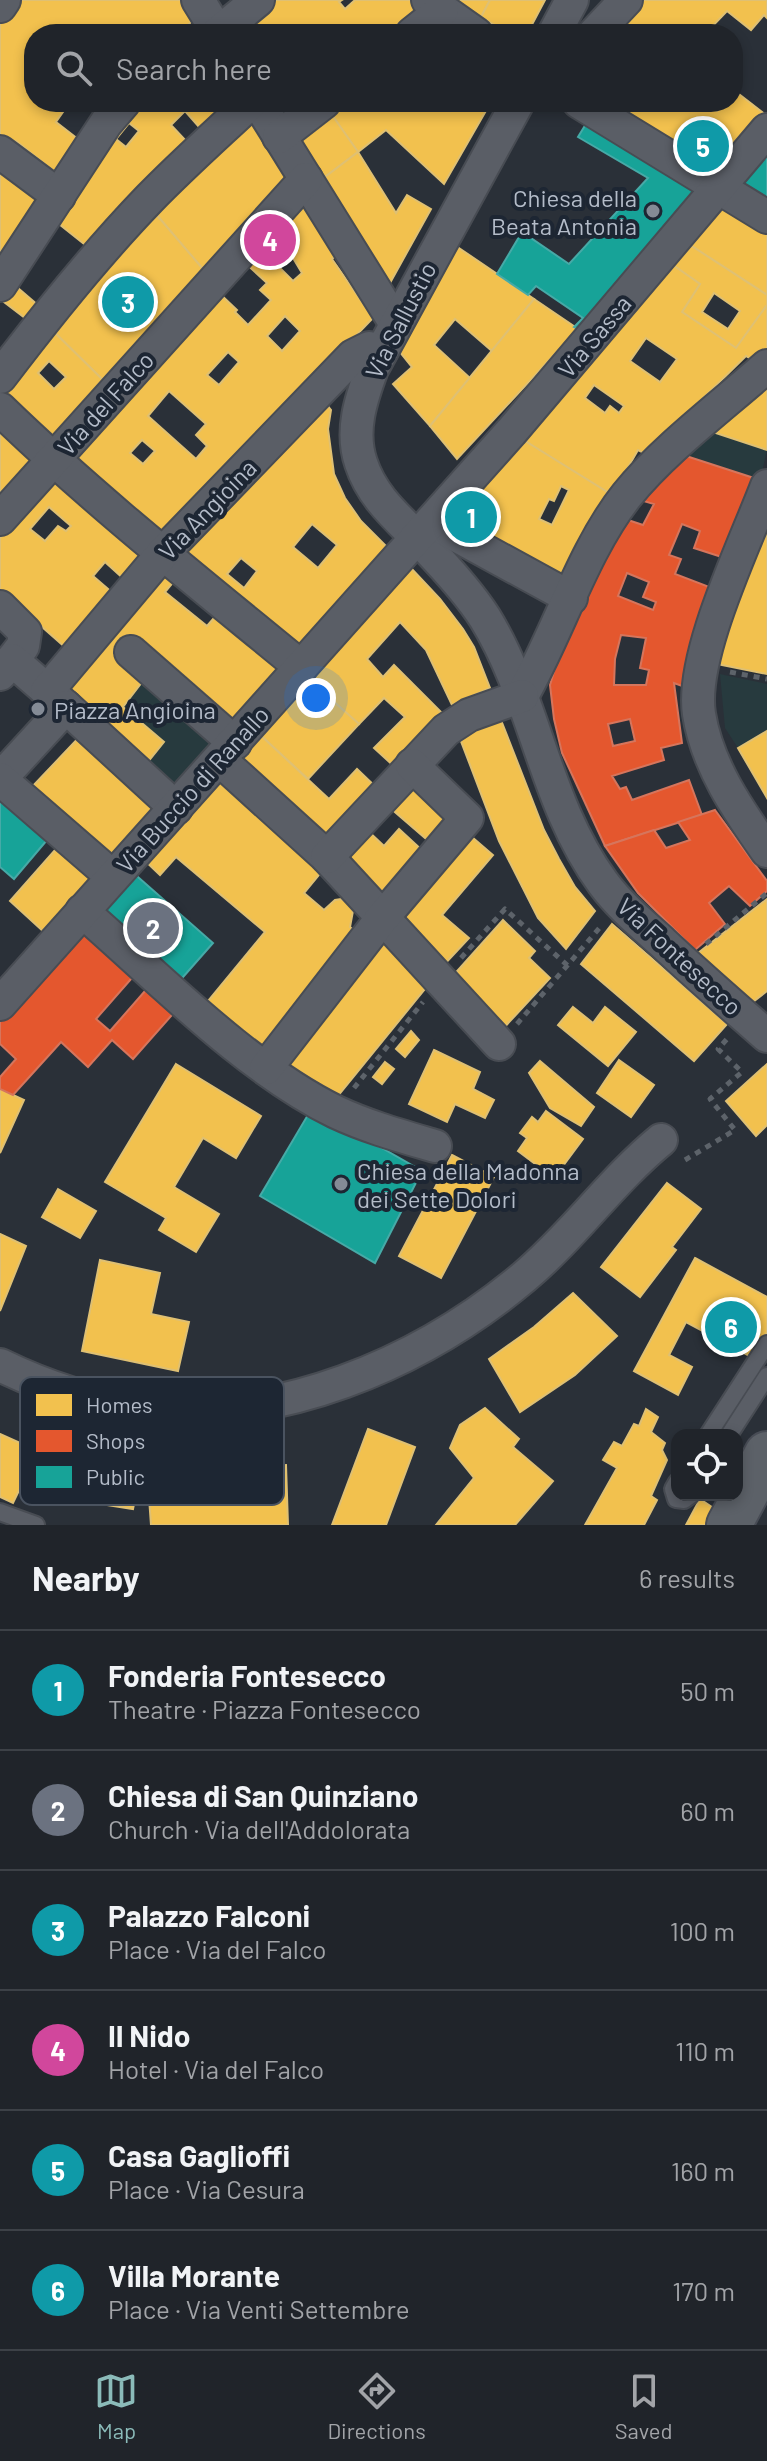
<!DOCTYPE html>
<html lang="en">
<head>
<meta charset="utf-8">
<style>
	body { margin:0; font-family:Barlow,sans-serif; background:#2d3036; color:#f1f3f6 }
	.controls { position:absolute; right:24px; bottom:24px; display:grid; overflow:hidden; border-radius:16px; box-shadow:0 4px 12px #0003 }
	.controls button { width:72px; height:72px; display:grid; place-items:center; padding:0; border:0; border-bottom:2px solid #3d4147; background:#20242a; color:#f1f3f6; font:40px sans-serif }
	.you { position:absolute; left:316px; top:698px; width:28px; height:28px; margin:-20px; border:6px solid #fff; border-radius:50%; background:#1a73e8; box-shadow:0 0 0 12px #1a73e833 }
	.badge { display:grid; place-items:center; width:52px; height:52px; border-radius:50%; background:#8bbbb9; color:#fff; font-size:26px; font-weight:700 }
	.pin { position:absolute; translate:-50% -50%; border:4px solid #fff; box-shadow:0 2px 8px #0006 }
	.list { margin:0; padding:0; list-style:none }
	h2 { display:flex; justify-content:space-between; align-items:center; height:104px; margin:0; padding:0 32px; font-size:34px }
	h2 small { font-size:26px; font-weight:400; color:#a2a4a8 }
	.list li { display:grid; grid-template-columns:52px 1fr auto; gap:24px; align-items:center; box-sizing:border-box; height:120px; padding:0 32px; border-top:2px solid #3d4147 }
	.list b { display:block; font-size:30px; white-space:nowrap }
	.list p { margin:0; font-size:26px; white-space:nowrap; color:#a2a4a8 }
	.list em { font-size:26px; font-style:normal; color:#a2a4a8 }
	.icon { flex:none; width:44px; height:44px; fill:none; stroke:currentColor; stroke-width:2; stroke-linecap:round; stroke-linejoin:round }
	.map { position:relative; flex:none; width:767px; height:1525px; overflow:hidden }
	.search { position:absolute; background:#20242a; box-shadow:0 4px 12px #0003; left:24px; right:24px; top:24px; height:88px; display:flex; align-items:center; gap:20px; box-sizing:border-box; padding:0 28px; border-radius:32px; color:#a2a4a8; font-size:30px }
	.sheet { height:824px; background:#20242a }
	nav { display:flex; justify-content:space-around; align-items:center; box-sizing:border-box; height:112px; border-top:2px solid #3d4147; background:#20242a; font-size:22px; color:#a2a4a8 }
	nav a { display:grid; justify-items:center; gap:4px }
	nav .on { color:#8bbbb9 }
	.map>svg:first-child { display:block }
	.green { fill:#273a3e }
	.homes { fill:#f2c14e; stroke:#dfc073; stroke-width:2; fill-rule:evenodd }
	.shops { fill:#e4572e; stroke:#d6755c; stroke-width:2; fill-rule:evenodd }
	.public { fill:#17a398; stroke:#46aaa7; stroke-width:2 }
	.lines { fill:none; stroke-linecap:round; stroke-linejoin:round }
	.lane-casing { stroke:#484c53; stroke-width:20 }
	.street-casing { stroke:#484c53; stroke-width:36 }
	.primary-casing { stroke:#484c55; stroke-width:48 }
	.path { stroke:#5d636a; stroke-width:5; stroke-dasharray:6 6; stroke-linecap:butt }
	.lane { stroke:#5a5e66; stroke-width:16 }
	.street { stroke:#5a5e66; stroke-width:32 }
	.primary { stroke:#5c6168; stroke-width:44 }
	.poi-dot { fill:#848b96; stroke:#1d2633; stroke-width:3 }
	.labels { text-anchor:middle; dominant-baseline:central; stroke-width:8; stroke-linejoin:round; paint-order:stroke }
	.poi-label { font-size:24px; fill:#b4bcc9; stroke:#1d2633; text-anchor:start }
	.street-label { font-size:24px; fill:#b4bcc9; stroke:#1d2633 }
	.key { fill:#1d2633; stroke:#4a5360; stroke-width:2 }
	.key-label { font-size:22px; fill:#b4bcc9 }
</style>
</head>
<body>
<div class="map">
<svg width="767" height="1525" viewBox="0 0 767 1525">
	<rect width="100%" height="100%" fill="#2a3038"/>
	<g class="green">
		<path d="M710,431L767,450L760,480L683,455Z"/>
		<path d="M720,674L767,684V731L738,748L725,728Z"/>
		<path d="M146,677L222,743L173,796L143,768L164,741L123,707Z"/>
	</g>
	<g class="homes">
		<path d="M14,0H185L196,17L179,34H34V41L28,48L34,53V102H70L56,122L83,143L61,177L16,141L12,146L0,136V24Z"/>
		<path d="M264,0H342L339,2L345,9L355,0H418L433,10L403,34H259L253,27L244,34H227Z"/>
		<path d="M453,0H490L481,17Z"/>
		<path d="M490,0H545L527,34H510L481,17Z"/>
		<path d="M637,0H767V18L764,15L751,30L727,11L705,34H604Z"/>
		<path d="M735,91L766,115L716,178L595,102H702L717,111L725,102H733Z"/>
		<path d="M136,102H230L200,128L185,111L171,125L187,142L89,248L54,220ZM129,123L139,131L126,147L116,139Z"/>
		<path d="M329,102H438L450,111L456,102H491L444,184L386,130L358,152L325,105Z"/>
		<path d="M325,105L358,152L317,183L286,136Z"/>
		<path d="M253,115L296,179L208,275L155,213Z"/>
		<path d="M358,152L396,213L407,195L431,209L385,292L317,183Z"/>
		<path d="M0,166L45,200L0,268Z"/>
		<path d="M305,192L341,251L332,259L373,318L162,538L71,458L219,293L237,310L235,312L248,325L271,300L260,290L267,283L242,260ZM287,248L302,273L293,281L274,262ZM285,316L300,331L282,351L267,336ZM228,352L239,362L219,385L207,375ZM169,391L206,424L196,435L207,446L196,459L148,416ZM142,440L155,451L143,464L130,453Z"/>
		<path d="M724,201L767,227V295L687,243Z"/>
		<path d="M155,213L208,275L108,385L50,328Z"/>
		<path d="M687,243L767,295V305L736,348L682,312L700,284L670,263ZM714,293L740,311L728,329L702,312Z"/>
		<path d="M456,246L534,299L492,351L455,319L434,345L470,378L430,426L393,384L412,367L399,351Z"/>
		<path d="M670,263L700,284L682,312L736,348L767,305V353L757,363L746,356L646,454L638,450L612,495L517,436ZM646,338L677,359L660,382L630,361ZM594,385L624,406L619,413L610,406L605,413L585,398Z"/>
		<path d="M11,282L40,307L29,321L0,299Z"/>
		<path d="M534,299L578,329L457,459L430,426Z"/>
		<path d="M50,328L108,385L53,446L0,398V389ZM49,361L66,377L54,389L38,373Z"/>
		<path d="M767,382V450L710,431Z"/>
		<path d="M324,401L331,410L328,429L334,474L345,498L361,521L390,550L297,652L178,553ZM312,524L337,545L318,568L293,547ZM241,558L257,571L244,588L227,574Z"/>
		<path d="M0,419L43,456L0,507Z"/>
		<path d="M517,436L612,495L568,587L444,520ZM561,486L569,490L552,525L539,519L549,499L554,501Z"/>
		<path d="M54,477L145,557L125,580L105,562L93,576L114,594L66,648L0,590V538ZM49,507L71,526L66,531L58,526L45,541L30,529Z"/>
		<path d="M767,512V674L712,663Z"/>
		<path d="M170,564L181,573L165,592L207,626L221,610L287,664L232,729L146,677L123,707L164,742L143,768L60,695Z"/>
		<path d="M410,567L440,599L463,629L474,647L490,688L452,705L426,650L400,622L367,659L383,677L394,665L446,717L397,769L374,748L405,717L384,698L359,724L307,678Z"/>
		<path d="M307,678L359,724L308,779L257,732Z"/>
		<path d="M501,720L544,830L559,859L575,887L595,911L566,949L538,918L499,841L459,736Z"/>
		<path d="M86,730L164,805L112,861L31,788Z"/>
		<path d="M767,731V798L738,748Z"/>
		<path d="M257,732L329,799L357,769L379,790L325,850L229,761Z"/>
		<path d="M222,769L327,865L304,893L324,910L335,900L341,899L349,903L353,911L350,927L357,933L258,1053L203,1007L265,932L176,857L160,875L141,857Z"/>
		<path d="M412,776L453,817L432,844L388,806Z"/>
		<path d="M366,829L384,846L399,829L424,852L379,900L337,860Z"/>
		<path d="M465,831L493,855L442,915L469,938L441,968L394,916Z"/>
		<path d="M56,849L90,879L44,932L10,901Z"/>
		<path d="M767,899V991L753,1002L698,953Z"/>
		<path d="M503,920L535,951L529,958L550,978L500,1032L450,979Z"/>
		<path d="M612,924L727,1024L694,1061L581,964Z"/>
		<path d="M382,930L429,984L333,1102L281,1067Z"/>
		<path d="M573,1007L593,1023L605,1007L636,1032L608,1066L558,1025Z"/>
		<path d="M411,1031L419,1040L405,1057L396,1049Z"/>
		<path d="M434,1050L480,1072L473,1089L494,1100L485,1118L455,1104L447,1122L409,1104Z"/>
		<path d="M619,1060L654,1085L631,1117L597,1093Z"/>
		<path d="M540,1061L594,1107L581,1126L550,1108L529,1073Z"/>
		<path d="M385,1062L394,1069L382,1084L373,1077Z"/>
		<path d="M176,1064L261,1116L236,1158L203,1138L174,1187L219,1214L196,1252L159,1230L166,1218L105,1182Z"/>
		<path d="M767,1064V1125L756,1136L726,1101Z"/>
		<path d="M0,1089L24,1100L0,1153Z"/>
		<path d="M546,1111L583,1139L554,1178L518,1151L527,1138L520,1133L532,1117L538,1122Z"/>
		<path d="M452,1155L494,1177L441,1278L399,1256Z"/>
		<path d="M667,1183L701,1209L672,1247L676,1250L640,1297L601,1267Z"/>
		<path d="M58,1189L96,1211L80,1238L42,1217Z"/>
		<path d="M0,1234L26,1246L0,1311Z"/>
		<path d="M695,1258L767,1297V1332L753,1358L686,1322L669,1355L692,1367L678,1395L634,1371Z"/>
		<path d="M100,1260L160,1273L151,1314L189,1322L178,1371L82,1351Z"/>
		<path d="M573,1293L617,1336L575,1375L520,1412L489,1359L534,1327Z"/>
		<path d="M485,1408L519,1439L513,1447L553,1481L515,1525H436L474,1478L450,1448L460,1425Z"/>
		<path d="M646,1409L658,1417L651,1432L665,1443L662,1450L667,1460L651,1496L657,1500L644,1525H585L617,1468L603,1460L614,1442L622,1446L634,1424L639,1426Z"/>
		<path d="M368,1429L415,1447L386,1525H332Z"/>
		<path d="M0,1434L38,1451L13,1503L0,1497Z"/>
		<path d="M43,1458L140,1474L133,1509L37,1494Z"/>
		<path d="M286,1465L288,1525H151L147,1470Z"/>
		<path d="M700,1499L715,1509L708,1525H686Z"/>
	</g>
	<g class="shops">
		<path d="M683,455L760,480L734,561L694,548L700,531L682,524L669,555L681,559L675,574L712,588L682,686L674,683L682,743L661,748L664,760L612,776L620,789L626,787L632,800L689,780L702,815L605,846L562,753L554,719L550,685L562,644L622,518L643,525L654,504L637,499ZM627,573L649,582L643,597L656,602L653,610L618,596ZM621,635L646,638L640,668L649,670L646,685H614L615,659ZM630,719L635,741L613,746L608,724Z"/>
		<path d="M715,810L767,881V891L750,906L729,886L709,903L725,924L695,950L638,893L605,846L654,830L666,848L690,840L678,822Z"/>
		<path d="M85,924L138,971L96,1019L110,1031L152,983L179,1007L133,1059L112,1040L88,1067L61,1042L13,1095L0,1089V1077L16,1059L0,1044V1020Z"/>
	</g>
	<g class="public">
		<path d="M589,119L706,189L578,329L574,327L583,318L536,286L528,295L497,274L522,232L569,264L648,178L578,137Z"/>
		<path d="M767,145V209L731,188Z"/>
		<path d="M0,801L47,840L14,879L0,867Z"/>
		<path d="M130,870L213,943L176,985L93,912Z"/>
		<path d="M312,1108L422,1171L375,1263L260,1196Z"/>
	</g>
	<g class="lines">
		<defs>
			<g id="lane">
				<path d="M708,1435L767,1344"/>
				<path d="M729,1435L767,1376"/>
				<path d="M677,1482L673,1489L676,1499L684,1500L691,1495"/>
				<path d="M0,1512L36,1525"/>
			</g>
			<g id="street">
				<path d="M198,0L219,34"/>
				<path d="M428,0L476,34"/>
				<path d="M0,6L4,0"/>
				<path d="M218,33L258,0"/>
				<path d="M412,34L442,10"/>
				<path d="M554,34L572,0"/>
				<path d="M594,34L626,0"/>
				<path d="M258,102L396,324"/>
				<path d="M518,102L372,369C361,399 350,431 361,463C373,500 402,521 427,548C448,570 469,593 485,618C536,701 544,803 603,883C620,906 642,924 663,943C697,975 732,1005 767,1036"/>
				<path d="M579,102L767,217"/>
				<path d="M279,137L324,102"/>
				<path d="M0,152L59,196"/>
				<path d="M0,285L106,123L124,102"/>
				<path d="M0,377C47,315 95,255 149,199C182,165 217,134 251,102"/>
				<path d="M0,409C95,501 199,583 301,667"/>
				<path d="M767,486C745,544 690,656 699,714C707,765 738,810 767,851"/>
				<path d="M0,519L306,179"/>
				<path d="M432,522L571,598"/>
				<path d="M0,607L25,632L23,646L12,660"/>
				<path d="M131,652L235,743"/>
				<path d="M0,674L12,660L66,707L0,779"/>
				<path d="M47,691L163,553L353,356L369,348L381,352"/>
				<path d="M522,696C558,633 583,550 627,495C663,450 723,405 767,366"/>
				<path d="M66,707L176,808"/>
				<path d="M220,760L327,857L499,1044"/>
				<path d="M0,779L113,877"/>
				<path d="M327,857L446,730L469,715L522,696"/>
				<path d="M82,911C158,977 246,1068 336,1112C368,1127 401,1136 435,1146"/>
				<path d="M0,1004L511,432L767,130"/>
				<path d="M266,1068L383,917L467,818L412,765"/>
				<path d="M0,1365C43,1386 91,1402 138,1408C277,1425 420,1364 524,1277C574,1235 611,1181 661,1140"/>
			</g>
			<path id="primary" d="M729,1525L767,1454"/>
		</defs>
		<use href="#lane" class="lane-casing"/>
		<use href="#street" class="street-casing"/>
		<use href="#primary" class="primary-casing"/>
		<g class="path">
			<path d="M730,672L767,679"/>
			<path d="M706,944L767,893"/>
			<path d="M461,958L505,909L568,966"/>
			<path d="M517,1024L602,925"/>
			<path d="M354,1088L423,1002"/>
			<path d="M685,1160L735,1130L710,1099L742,1072L718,1049L727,1039"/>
		</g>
		<use href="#lane" class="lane"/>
		<use href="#street" class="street"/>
		<use href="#primary" class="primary"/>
	</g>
	<g class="poi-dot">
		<circle cx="653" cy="211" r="8"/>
		<circle cx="38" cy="709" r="8"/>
		<circle cx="341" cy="1184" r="8"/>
	</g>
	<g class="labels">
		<g class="poi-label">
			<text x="637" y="197" text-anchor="end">Chiesa della<tspan x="637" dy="28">Beata Antonia</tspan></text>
			<text x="54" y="709">Piazza Angioina</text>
			<text x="357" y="1170">Chiesa della Madonna<tspan x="357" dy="28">dei Sette Dolori</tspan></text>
		</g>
		<g class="street-label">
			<text transform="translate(400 320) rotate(-63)">Via Sallustio</text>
			<text transform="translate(594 336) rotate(-50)">Via Sassa</text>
			<text transform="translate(105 403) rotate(-48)">Via del Falco</text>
			<text transform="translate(207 509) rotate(-46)">Via Angioina</text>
			<text transform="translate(192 789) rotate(-48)">Via Buccio di Ranallo</text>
			<text transform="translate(680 956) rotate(43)">Via Fontesecco</text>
		</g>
	</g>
	<rect x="20" y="1377" width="264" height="128" rx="12" class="key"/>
	<rect x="36" y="1394" width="36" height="22" fill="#f2c14e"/>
	<rect x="36" y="1430" width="36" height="22" fill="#e4572e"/>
	<rect x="36" y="1466" width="36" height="22" fill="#17a398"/>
	<g class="key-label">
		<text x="86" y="1413">Homes</text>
		<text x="86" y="1449">Shops</text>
		<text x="86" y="1485">Public</text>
	</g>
</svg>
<div class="controls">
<button><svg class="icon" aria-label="locate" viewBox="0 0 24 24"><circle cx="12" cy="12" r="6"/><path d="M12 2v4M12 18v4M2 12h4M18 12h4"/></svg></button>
</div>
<div class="you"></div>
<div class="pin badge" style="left:471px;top:517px;background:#0f9aa8">1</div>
<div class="pin badge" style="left:153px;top:928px;background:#6b7280">2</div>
<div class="pin badge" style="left:128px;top:302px;background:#0f9aa8">3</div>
<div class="pin badge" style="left:270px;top:240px;background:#d1479c">4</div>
<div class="pin badge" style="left:703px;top:146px;background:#0f9aa8">5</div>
<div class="pin badge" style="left:731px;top:1327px;background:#0f9aa8">6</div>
<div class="search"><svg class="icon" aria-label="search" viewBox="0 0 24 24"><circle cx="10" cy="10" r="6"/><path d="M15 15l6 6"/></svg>Search here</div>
</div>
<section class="sheet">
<h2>Nearby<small>6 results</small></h2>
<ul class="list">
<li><span class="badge" style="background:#0f9aa8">1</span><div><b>Fonderia Fontesecco</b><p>Theatre · Piazza Fontesecco</p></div><em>50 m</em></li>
<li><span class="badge" style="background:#6b7280">2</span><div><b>Chiesa di San Quinziano</b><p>Church · Via dell'Addolorata</p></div><em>60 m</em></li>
<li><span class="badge" style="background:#0f9aa8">3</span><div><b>Palazzo Falconi</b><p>Place · Via del Falco</p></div><em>100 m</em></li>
<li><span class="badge" style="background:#d1479c">4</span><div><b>Il Nido</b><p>Hotel · Via del Falco</p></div><em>110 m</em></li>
<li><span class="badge" style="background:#0f9aa8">5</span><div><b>Casa Gaglioffi</b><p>Place · Via Cesura</p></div><em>160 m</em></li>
<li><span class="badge" style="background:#0f9aa8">6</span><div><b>Villa Morante</b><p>Place · Via Venti Settembre</p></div><em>170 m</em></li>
</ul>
</section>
<nav>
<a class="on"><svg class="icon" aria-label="map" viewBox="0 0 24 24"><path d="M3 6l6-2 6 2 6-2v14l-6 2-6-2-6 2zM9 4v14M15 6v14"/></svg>Map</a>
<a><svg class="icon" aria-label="directions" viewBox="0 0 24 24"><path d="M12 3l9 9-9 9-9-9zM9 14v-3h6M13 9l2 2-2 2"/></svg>Directions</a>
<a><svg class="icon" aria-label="saved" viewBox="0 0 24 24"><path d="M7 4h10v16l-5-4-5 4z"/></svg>Saved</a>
</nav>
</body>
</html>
